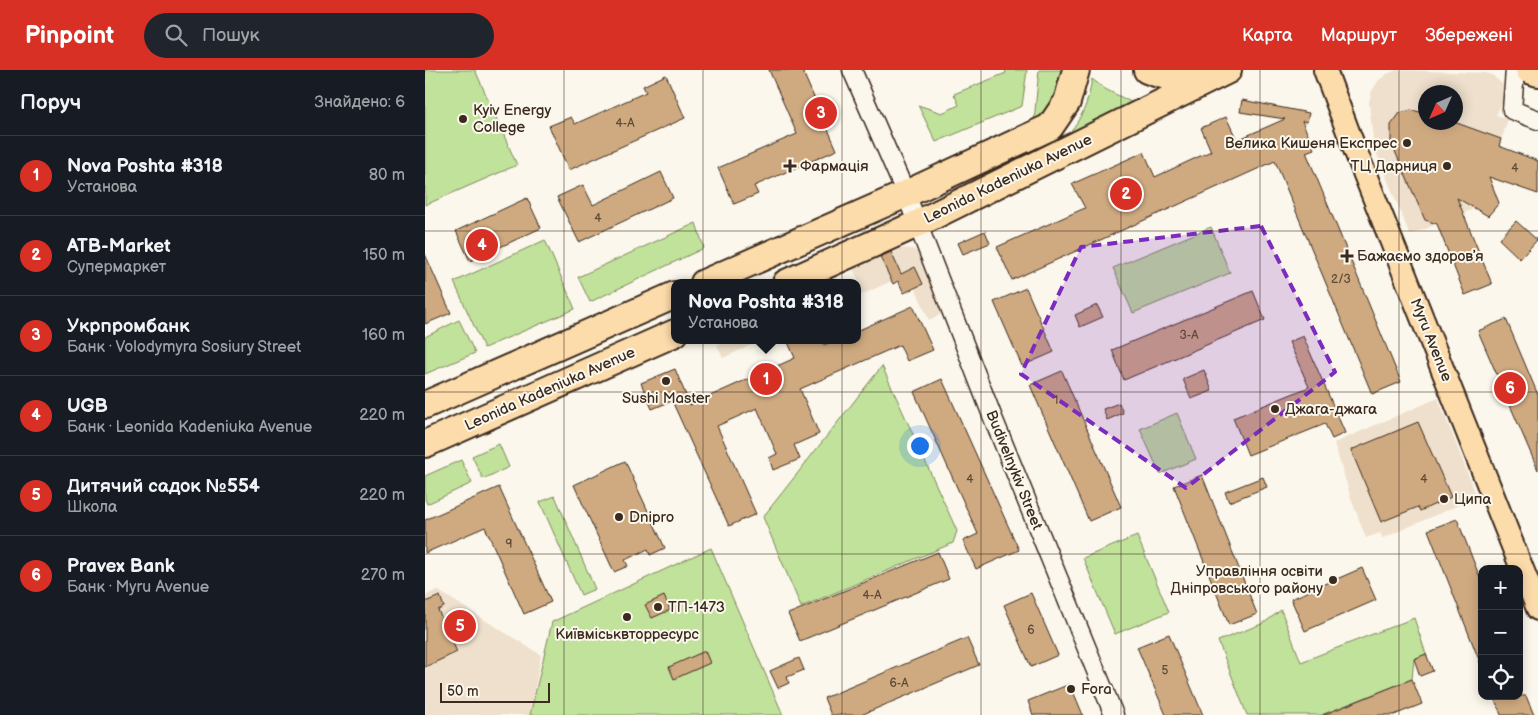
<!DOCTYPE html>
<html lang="uk">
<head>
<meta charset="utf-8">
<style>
	body { margin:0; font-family:"Balsamiq Sans",sans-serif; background:#20242c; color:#f1f3f6 }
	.controls { position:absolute; right:15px; bottom:15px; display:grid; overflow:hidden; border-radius:10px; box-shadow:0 2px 12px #0003 }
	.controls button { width:45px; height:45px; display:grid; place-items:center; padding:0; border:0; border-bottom:1px solid #363941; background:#171b24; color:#f1f3f6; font:25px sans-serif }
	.compass { position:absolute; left:993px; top:15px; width:45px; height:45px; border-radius:50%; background:#171b24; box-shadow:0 2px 12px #0003; rotate:225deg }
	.scale { position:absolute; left:15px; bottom:12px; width:110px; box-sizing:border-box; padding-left:5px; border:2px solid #3b2a1e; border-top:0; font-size:14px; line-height:18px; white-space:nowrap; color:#3b2a1e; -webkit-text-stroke:4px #fbf7ec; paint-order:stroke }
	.you { position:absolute; left:494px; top:375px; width:18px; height:18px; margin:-12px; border:4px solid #fff; border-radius:50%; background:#1a73e8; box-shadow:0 0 0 8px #1a73e833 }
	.badge { display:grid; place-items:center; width:32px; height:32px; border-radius:50%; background:#d93025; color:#fff; font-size:16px; font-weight:700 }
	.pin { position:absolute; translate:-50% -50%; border:2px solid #fff; box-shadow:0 1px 5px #0006 }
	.popup { position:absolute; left:246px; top:209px; width:190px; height:65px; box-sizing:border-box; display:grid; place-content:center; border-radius:10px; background:#171b24; filter:drop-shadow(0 1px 4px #0005); font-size:16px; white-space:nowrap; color:#9ea1a6 }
	.popup b { font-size:19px; color:#f1f3f6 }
	.popup::after { content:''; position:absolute; left:50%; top:100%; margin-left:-10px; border:10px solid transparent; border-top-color:#171b24 }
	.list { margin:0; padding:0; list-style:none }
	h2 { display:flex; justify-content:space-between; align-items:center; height:65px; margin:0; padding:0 20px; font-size:21px }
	h2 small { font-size:16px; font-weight:400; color:#9ea1a6 }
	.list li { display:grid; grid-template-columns:32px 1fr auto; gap:15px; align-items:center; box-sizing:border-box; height:80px; padding:0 20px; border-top:1px solid #363941 }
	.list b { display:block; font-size:19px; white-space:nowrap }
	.list p { margin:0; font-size:16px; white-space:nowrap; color:#9ea1a6 }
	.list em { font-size:16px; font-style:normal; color:#9ea1a6 }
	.icon { flex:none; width:28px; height:28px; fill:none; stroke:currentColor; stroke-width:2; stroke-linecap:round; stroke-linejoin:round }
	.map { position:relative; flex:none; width:1113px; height:645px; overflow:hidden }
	header { display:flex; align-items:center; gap:30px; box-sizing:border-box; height:70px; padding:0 25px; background:#d93025; color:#fff }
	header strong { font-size:24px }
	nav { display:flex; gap:28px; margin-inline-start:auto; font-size:18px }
	.search { width:350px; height:45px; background:#20242c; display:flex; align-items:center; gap:12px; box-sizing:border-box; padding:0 18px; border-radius:28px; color:#9ea1a6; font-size:19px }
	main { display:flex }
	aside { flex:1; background:#171b24 }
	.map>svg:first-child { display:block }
	.built { fill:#eee0cc; fill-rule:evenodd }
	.green { fill:#c1e29b; stroke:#7e865c }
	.building { fill:#cfaa81; stroke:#3b2a1e }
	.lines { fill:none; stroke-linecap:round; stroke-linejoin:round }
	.minor-casing { stroke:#3b2a1e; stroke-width:21 }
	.major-casing { stroke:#3b2a1e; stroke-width:26 }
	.highway-casing { stroke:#3b2a1e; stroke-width:30 }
	.minor { stroke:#fbf7ec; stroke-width:18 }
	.major { stroke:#fddcac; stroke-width:22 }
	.highway { stroke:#fddcac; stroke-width:26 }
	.marked { fill:#7b2cbf; fill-opacity:0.2; stroke:#7b2cbf; stroke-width:4; stroke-dasharray:10 6; stroke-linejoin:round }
	.grid { fill:none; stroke:#3b2a1e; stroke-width:1; stroke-opacity:0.55 }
	.poi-dot { fill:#3b2a1e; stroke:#fbf7ec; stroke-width:2 }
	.labels { text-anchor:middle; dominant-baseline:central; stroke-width:4; stroke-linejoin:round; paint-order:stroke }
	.number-label { font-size:12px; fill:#604a37 }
	.poi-label { font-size:15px; fill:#3b2a1e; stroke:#fbf7ec; text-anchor:start }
	.street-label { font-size:15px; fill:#3b2a1e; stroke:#fbf7ec }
</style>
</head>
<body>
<header>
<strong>Pinpoint</strong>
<div class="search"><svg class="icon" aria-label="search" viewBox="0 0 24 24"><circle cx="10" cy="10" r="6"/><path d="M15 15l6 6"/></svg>Пошук</div>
<nav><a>Карта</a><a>Маршрут</a><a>Збережені</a></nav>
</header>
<main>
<aside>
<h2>Поруч<small>Знайдено: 6</small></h2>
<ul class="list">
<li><span class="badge">1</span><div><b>Nova Poshta #318</b><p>Установа</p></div><em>80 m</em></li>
<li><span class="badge">2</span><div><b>ATB-Market</b><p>Супермаркет</p></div><em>150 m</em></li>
<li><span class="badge">3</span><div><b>Укрпромбанк</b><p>Банк · Volodymyra Sosiury Street</p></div><em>160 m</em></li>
<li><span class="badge">4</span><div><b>UGB</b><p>Банк · Leonida Kadeniuka Avenue</p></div><em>220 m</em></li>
<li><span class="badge">5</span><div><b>Дитячий садок №554</b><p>Школа</p></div><em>220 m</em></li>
<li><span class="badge">6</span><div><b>Pravex Bank</b><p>Банк · Myru Avenue</p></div><em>270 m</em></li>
</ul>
</aside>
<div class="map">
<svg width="1113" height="645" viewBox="0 0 1113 645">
	<rect width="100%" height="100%" fill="#fbf7ec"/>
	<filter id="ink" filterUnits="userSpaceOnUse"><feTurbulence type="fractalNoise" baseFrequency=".02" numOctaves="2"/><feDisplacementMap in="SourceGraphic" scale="10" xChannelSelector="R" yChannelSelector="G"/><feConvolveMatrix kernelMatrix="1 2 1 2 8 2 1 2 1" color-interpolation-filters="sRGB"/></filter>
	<g filter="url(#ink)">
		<g class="built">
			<path d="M972,0L1061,3L1067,5L1077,14L1080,27L1071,45L1083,49L1062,116L1051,138L985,165L949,77L945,43L944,32L947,21L953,11L962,4ZM1001,22H1030V52H1001Z"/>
			<path d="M473,178L487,179L498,185L521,242L504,250L484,203L432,227V213L434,211L428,199Z"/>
			<path d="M302,270H337L298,288L292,275Z"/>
			<path d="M1013,328L1052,427L958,468L955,463L941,468L927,431L909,373Z"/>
			<path d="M12,520L116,585L105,645H0V526Z"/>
		</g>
		<g class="green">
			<path d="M0,0H50L92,95L0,135Z"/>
			<path d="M580,0H602L597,36L511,72L493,35L517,43L534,35L529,24L581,3Z"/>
			<path d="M614,0H639C634,16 627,45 609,51Z"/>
			<path d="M667,9L680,19L710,34L642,67C657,47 663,35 667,9Z"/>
			<path d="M271,153L279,178L165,232L153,207Z"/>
			<path d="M786,157L805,203L708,243L688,198Z"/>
			<path d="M120,170L150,239L59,278L29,212Z"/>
			<path d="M34,250L50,283L0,304V267Z"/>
			<path d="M457,296L532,461L528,473L376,537L338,447Z"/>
			<path d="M752,343L771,389L735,404L715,359Z"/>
			<path d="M74,374L84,397L58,409L47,386Z"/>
			<path d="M36,390L47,413L2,434L0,429V406Z"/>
			<path d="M130,426L170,519L156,525L115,432Z"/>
			<path d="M712,466L744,542L690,564L658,488Z"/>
			<path d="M286,478L358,645H105L127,552Z"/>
			<path d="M856,540L876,592L989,548L1001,584L989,589L987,609L896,645H822L793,571L839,553Z"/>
		</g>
		<g class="building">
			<path d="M344,0H377L412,80L329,116L333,124L309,134L293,98L372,64Z"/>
			<path d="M241,5L260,48L144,100L124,56L146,47L150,54L221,22L218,16Z"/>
			<path d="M817,30L884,43L882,52L877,51L889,79L881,82L976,312L947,324L850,91L587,210L572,177L660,138L647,114L719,82L730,107L786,81L776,58L801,47L812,70L860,49L815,42Z"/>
			<path d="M986,40L1000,43V52H1029L1076,69L1074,76L1113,91V124L1064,107L1074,133L1063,146L1032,128L1067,214L1040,225L1012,154L1000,150L966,72V55L975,43Z"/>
			<path d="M236,102L248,128L154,172L132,127L158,115L168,135Z"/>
			<path d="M102,128L116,158L45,191L31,161Z"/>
			<path d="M1091,151L1112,170L1095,189L1074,169Z"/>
			<path d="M560,161L565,173L538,184L533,173Z"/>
			<path d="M466,182L476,204L490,197L498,214L479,223L473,211L468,214L455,187Z"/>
			<path d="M0,184L26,243L0,254Z"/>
			<path d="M601,218L629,282L597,296L569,232Z"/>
			<path d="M828,221L840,250L699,310L687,280Z"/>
			<path d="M672,235L678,247L655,257L650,245Z"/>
			<path d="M488,236L508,280L482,291L475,275L375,319L394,364L369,375L375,389L348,400L344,388L352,384L332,338L292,356L331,444L304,456L247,331L227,339L216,313L250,299L265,335L370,288L362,270H397L399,275L411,270H432V261Z"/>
			<path d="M1081,249L1113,325V400L1053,261Z"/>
			<path d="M878,266L920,363L907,369L900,354L823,385L808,348L884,317L864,272Z"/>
			<path d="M779,300L787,321L766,329L758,309Z"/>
			<path d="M637,301L696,437L664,451L605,315Z"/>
			<path d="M517,309L594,480L551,499L538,471L553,464L489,322Z"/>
			<path d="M694,333L698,343L682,350L678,339Z"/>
			<path d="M993,352L1026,427L995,441L993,437L956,452L926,380Z"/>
			<path d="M200,391L240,478L225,485L223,479L200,490L203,496L189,502L149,415Z"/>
			<path d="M777,405L832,544L804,555L749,416Z"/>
			<path d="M838,407L842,417L804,432L800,422Z"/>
			<path d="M74,417L126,532L99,544L60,457L0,483V450Z"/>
			<path d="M1032,449L1057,513L1056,595L1003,460Z"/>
			<path d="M513,482L524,509L375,571L363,544Z"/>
			<path d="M937,498L951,530L880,561L866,529Z"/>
			<path d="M606,523L633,585L606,597L579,535Z"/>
			<path d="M15,526L19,537L13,540L32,582L0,597V532Z"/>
			<path d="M239,526L245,540L227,548L220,535Z"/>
			<path d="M744,564L751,581L778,645H741L712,577Z"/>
			<path d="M542,568L554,595L436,645H406L399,628Z"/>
			<path d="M280,581L285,593L249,609L244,597Z"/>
			<path d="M1001,584L1008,601L995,606L989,589Z"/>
			<path d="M374,588L379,600L362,607L364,613L353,618L345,601Z"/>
			<path d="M987,609L997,634L969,645H898Z"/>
			<path d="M645,614L658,645H608L603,631Z"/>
			<path d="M1069,626H1101L1109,645H1076Z"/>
		</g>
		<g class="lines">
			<defs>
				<g id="minor">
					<path d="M427,0L481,124L568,348L689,645"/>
					<path d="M1090,0L1087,40L1113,50"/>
				</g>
				<path id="major" d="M900,0L925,67L1113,539"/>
				<g id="highway">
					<path d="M722,0C744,9 758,8 782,3"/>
					<path d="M1104,0L1113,3"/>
					<path d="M279,213L481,124L625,57L642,32L651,0"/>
					<path d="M361,213L492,154L803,0"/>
					<path d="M0,335L250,225"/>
					<path d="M0,374L250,263"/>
				</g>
			</defs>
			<use href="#minor" class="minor-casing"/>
			<use href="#major" class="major-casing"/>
			<use href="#highway" class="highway-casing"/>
			<use href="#minor" class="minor"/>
			<use href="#major" class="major"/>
			<use href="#highway" class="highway"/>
		</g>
	</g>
	<path class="marked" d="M836,156L910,302L761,418L596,304L656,177Z"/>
	<path class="grid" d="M139,0V645M278,0V645M417,0V645M556,0V645M696,0V645M835,0V645M974,0V645M0,161H1113M0,322H1113M0,484H1113"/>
	<g class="poi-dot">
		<circle cx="38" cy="49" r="5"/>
		<circle cx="982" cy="73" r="5"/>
		<path d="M362.5 88.5h5v5h5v5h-5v5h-5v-5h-5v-5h5z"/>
		<circle cx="1022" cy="96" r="5"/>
		<path d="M919.5 178.5h5v5h5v5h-5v5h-5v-5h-5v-5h5z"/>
		<circle cx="241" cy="311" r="5"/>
		<circle cx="850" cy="339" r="5"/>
		<circle cx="1019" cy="429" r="5"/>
		<circle cx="194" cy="447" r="5"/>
		<circle cx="908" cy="510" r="5"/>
		<circle cx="233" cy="537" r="5"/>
		<circle cx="202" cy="547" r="5"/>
		<circle cx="646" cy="619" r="5"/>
	</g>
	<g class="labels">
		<g class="number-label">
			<text x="200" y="53">4-А</text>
			<text x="1090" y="98">4</text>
			<text x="173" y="148">4</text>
			<text x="916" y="209">2/3</text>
			<text x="764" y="265">3-А</text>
			<text x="631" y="330">1</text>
			<text x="545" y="409">4</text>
			<text x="999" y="409">4</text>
			<text x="84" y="474">9</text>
			<text x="447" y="525">4-А</text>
			<text x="606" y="560">6</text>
			<text x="740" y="600">5</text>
			<text x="474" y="613">6-А</text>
		</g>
		<g class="poi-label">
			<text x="48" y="40">Kyiv Energy<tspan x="48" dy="17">College</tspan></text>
			<text x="972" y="73" text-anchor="end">Велика Кишеня Експрес</text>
			<text x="375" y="96">Фармація</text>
			<text x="1012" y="96" text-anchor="end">ТЦ Дарниця</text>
			<text x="932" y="186">Бажаємо здоровʼя</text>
			<text x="241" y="328" text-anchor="middle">Sushi Master</text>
			<text x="860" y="339">Джага-джага</text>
			<text x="1029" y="429">Ципа</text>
			<text x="204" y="447">Dnipro</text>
			<text x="898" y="501" text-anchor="end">Управління освіти<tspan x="898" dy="17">Дніпровського району</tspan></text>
			<text x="243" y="537">ТП-1473</text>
			<text x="202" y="564" text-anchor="middle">Київміськвторресурс</text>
			<text x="656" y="619">Fora</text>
		</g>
		<g class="street-label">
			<text transform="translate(583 109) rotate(-26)">Leonida Kadeniuka Avenue</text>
			<text transform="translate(1006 270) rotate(68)">Myru Avenue</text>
			<text transform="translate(125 319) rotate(-24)">Leonida Kadeniuka Avenue</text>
			<text transform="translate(589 400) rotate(68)">Budivelnykiv Street</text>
		</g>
	</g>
</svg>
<div class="controls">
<button>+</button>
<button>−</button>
<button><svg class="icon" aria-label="locate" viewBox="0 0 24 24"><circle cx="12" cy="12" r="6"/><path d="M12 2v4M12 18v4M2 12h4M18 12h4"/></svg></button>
</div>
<svg class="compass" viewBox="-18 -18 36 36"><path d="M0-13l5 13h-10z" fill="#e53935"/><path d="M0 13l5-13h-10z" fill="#9ea1a6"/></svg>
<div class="scale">50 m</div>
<div class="you"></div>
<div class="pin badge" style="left:341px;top:309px">1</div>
<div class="popup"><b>Nova Poshta #318</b>Установа</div>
<div class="pin badge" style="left:701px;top:124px">2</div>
<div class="pin badge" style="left:396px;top:43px">3</div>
<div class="pin badge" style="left:57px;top:175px">4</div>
<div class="pin badge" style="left:35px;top:556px">5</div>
<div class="pin badge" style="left:1085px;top:318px">6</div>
</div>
</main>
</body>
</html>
